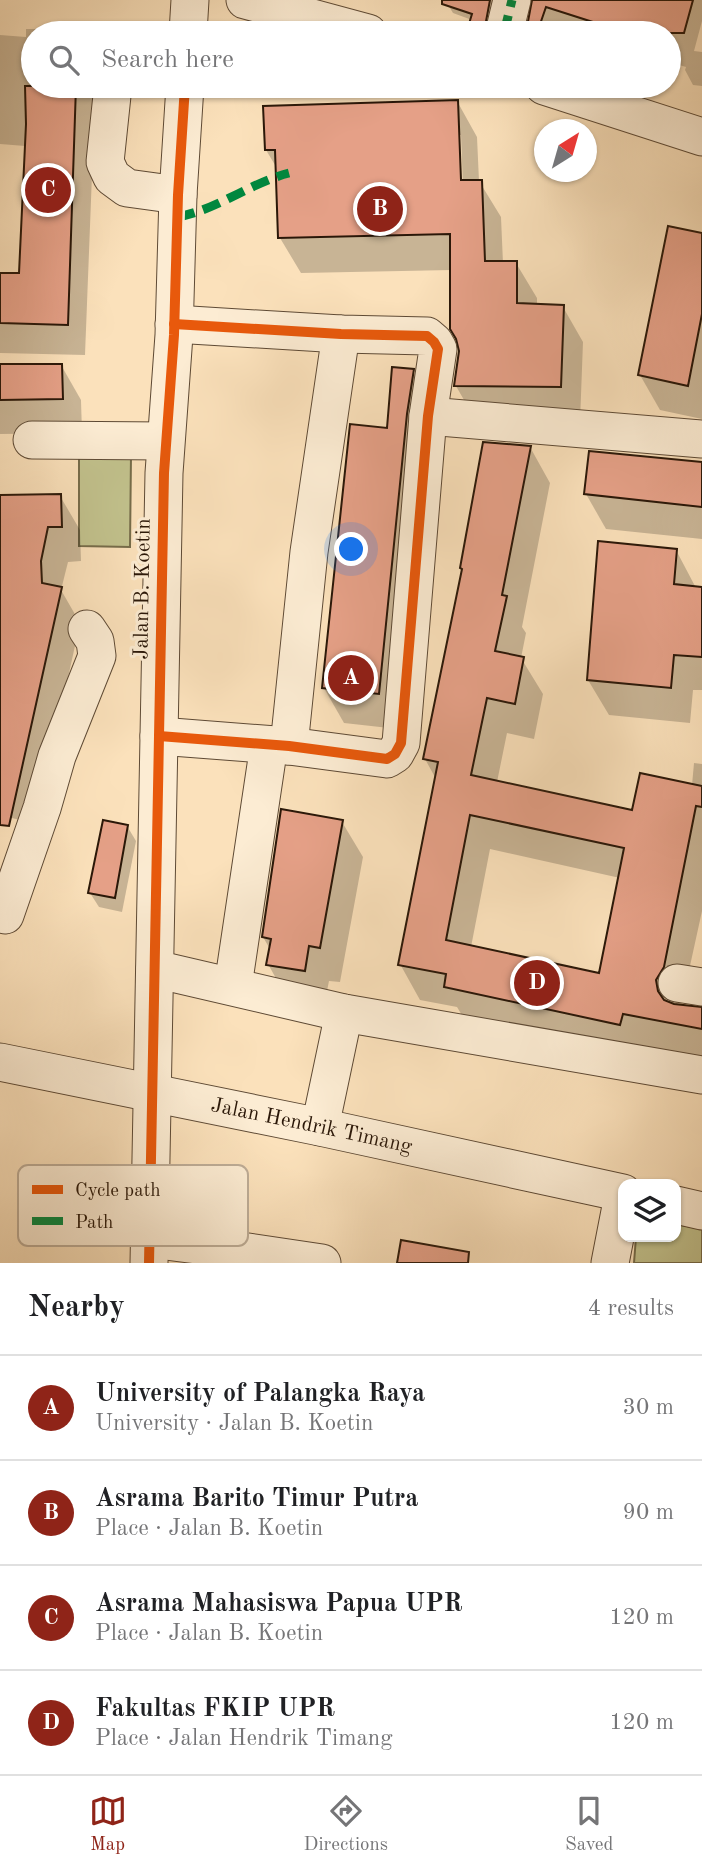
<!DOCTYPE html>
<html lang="en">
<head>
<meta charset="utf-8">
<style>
	body { margin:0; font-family:"Old Standard TT",serif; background:#f6f6f6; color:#202124 }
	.controls { position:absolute; right:21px; bottom:21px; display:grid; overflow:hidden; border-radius:14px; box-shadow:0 2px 5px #0004 }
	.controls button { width:63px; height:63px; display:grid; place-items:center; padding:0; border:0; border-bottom:2px solid #e0e0e0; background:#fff; color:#202124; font:35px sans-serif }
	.compass { position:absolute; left:534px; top:119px; width:63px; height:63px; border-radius:50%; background:#fff; box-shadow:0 2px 5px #0004; rotate:37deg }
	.you { position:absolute; left:352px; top:550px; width:24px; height:24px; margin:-18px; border:5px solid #fff; border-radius:50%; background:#1a73e8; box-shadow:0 0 0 10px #1a73e833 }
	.badge { display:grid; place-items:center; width:46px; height:46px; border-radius:50%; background:#8f2418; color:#fff; font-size:23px; font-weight:700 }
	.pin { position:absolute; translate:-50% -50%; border:4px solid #fff; box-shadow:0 2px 7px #0006 }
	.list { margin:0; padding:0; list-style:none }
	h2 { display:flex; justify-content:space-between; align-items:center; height:91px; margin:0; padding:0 28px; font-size:30px }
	h2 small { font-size:23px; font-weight:400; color:#757577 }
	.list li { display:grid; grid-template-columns:46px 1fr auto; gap:21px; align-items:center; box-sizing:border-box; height:105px; padding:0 28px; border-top:2px solid #e0e0e0 }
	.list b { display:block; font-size:26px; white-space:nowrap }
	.list p { margin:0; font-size:23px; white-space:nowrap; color:#757577 }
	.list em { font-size:23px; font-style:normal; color:#757577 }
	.icon { flex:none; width:38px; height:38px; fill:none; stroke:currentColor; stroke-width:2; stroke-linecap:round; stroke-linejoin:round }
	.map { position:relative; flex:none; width:702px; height:1263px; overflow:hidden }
	.search { position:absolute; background:#fff; box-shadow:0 2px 5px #0004; left:21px; right:21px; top:21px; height:77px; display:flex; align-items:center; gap:18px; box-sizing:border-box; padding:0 24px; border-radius:38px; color:#757577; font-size:26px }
	.sheet { height:511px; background:#fff }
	nav { display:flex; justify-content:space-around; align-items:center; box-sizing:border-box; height:98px; border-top:2px solid #e0e0e0; background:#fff; font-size:19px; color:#757577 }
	nav a { display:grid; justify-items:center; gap:4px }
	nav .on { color:#8f2418 }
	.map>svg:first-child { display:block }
	.green { fill:#c2c28d; stroke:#766c4a; stroke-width:2 }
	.shadow { fill:#0003; fill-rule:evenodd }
	.building { fill:#e5a087; stroke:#2a1708; stroke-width:2; fill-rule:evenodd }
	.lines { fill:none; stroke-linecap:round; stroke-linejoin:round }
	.minor-casing { stroke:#5e4a35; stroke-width:39 }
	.minor { stroke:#fcecd3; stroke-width:37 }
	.quiet { stroke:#00873e; stroke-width:9; stroke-dasharray:18 9; stroke-linecap:butt }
	.cycleway-casing { stroke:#fcecd3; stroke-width:15 }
	.cycleway { stroke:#e8590c; stroke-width:10 }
	.labels { text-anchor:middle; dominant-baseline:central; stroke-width:6; stroke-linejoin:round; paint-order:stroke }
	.street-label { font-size:21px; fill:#2a1708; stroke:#fcecd3 }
	.key { fill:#fcecd3; stroke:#bdac96; stroke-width:2 }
	.key-label { font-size:19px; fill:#2a1708 }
</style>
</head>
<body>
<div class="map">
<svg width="702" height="1263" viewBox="0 0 702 1263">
	<rect width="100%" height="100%" fill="#fbe1bb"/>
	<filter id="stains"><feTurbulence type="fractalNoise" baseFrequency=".00286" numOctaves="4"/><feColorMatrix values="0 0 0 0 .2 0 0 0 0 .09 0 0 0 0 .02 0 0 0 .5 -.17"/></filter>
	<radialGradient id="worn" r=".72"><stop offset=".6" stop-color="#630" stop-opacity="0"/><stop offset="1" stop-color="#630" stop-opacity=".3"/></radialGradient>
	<g class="green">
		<path d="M79,454L131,455L130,547L79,546Z"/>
		<path d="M676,1224L702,1229V1263H634L636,1237H676Z"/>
	</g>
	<g class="shadow">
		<path d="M445,0H514L497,33H474L470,27L472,20L453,13Z"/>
		<path d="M533,0H702V21L694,51L702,52V86L693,85L685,70L686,67L669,62V33H583L556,25L553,33H529Z"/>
		<path d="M26,29H75L77,33H33V86H92L93,149L85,355L0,353V274L21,275L25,146L0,144V35L26,37Z"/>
		<path d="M597,86H630L627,96Z"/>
		<path d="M457,101L477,137L479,181L501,217L503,263H516L537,298V306L563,307L583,342L580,422L476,421L456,386L461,351L452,270L301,273L280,238L278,170L266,150ZM458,135H461L463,189H460Z"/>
		<path d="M702,235V419L660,410L640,375Z"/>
		<path d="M61,365L81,400L82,433L0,434V366Z"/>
		<path d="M413,371L433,406L398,729L344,723L324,688L388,430Z"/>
		<path d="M530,447L550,483L522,627L526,633L521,658L543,694L534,739L507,733L497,782L634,812L692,785L694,763L702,764V911L681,1007L702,1009V1060L466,1022L457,1007L420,1000L400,964L436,779L425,759ZM490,849L620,878L601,975L471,947Z"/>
		<path d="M702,464V539L606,529L586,494Z"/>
		<path d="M0,496H60L80,530L81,561L68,562L61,590L80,623L36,824L0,815Z"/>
		<path d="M676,550L696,588L702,589V690H693L690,723L609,715L588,680Z"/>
		<path d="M342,822L363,857L340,982L329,981L324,1006L288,1000L268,964L270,949L263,937Z"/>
		<path d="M127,826L136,841L122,912L99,907L90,893Z"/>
	</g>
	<g class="building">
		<path d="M442,0H490L484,32L468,27L472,14L442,4Z"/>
		<path d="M532,0H693L684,33H596L599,24L546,7L537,33H529L526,32Z"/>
		<path d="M25,86H76L68,325L0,323V273H19L26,124Z"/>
		<path d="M458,100L461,180H482L485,261H517V303L564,305L561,387L454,386L459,351L456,339L450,329V234L278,238L275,150H265L263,106Z"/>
		<path d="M668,226L702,233V314L688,386L638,375Z"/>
		<path d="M0,364H62L63,399L0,400Z"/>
		<path d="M392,367L414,369L407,414L379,694L322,688L350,424L387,428Z"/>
		<path d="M483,442L531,446L502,595L507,596L495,651L524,657L515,704L487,698L471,775L632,810L640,773L702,786V807L696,806L664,967L656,980L658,991L664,1000L674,1004L702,1007V1029L623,1014L620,1025L444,987L446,974L398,965L438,762L423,759L462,569L460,568ZM470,815L624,848L599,973L446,940Z"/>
		<path d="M589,451L702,462V507L584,494Z"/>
		<path d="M61,494L62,527H48L41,561L42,583L62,587L9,826L0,825V495Z"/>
		<path d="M598,541L677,549L674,584L702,587V657L674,655L671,688L587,680Z"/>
		<path d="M281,809L343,820L320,948L309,946L305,971L266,965L271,939L262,937Z"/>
		<path d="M103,820L128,825L115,898L88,893Z"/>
		<path d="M401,1240L469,1252L468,1263H397Z"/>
	</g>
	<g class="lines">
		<defs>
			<g id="minor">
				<path d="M245,0L368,33"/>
				<path d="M188,33L190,0"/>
				<path d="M504,33L512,0"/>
				<path d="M113,86L105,162L112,177L127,188L178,195"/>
				<path d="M544,86L702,137"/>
				<path d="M428,416L702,439"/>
				<path d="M32,440L165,441"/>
				<path d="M159,736L289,746L387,759L395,754L401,743L428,416L438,349L434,342L427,336L341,334L174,324"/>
				<path d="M289,746L309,552L341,334"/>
				<path d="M5,915L42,808L57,756L97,656L95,641L87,629"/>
				<path d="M155,969L344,1013L702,1075"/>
				<path d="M677,983L702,987"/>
				<path d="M233,986L269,745"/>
				<path id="s1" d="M0,1062L320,1127L623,1193"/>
				<path d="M320,1127L344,1013"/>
				<path d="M676,1205L702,1211"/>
				<path d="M150,1239L221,1248L219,1263"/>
				<path d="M221,1248L322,1263"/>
				<path d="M149,1263L164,473L174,335L178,195L185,86"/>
				<path d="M610,1263L623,1196"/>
			</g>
		</defs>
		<use href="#minor" class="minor-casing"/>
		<use href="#minor" class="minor"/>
		<g class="quiet">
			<path d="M504,33L512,0"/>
			<path d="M177,217C217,210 250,183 289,173"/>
		</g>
		<defs>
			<g id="cycleway">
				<path d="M159,736L289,746L387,759L395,754L401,743L428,416L438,349L434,342L427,336L341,334L174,324"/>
				<path d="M149,1263L164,473L174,335L178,195L185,86"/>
			</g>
		</defs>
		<use href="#cycleway" class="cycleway-casing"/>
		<use href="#cycleway" class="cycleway"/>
	</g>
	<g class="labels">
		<g class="street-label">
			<text transform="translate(143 589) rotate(-89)">Jalan B. Koetin</text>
			<text stroke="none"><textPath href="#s1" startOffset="318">Jalan Hendrik Timang</textPath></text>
		</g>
	</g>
	<rect x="18" y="1165" width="230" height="81" rx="10" class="key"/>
	<rect x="32" y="1185" width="31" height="9" fill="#e8590c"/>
	<rect x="32" y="1217" width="31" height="8" fill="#00873e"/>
	<g class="key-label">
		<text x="75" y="1196">Cycle path</text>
		<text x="75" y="1228">Path</text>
	</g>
	<rect width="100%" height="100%" filter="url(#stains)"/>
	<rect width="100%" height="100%" fill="url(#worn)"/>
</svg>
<div class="controls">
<button><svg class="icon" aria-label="layers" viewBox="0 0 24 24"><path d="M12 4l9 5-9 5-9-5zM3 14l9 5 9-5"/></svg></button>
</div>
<svg class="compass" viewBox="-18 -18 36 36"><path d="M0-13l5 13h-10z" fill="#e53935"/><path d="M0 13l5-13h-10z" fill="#757577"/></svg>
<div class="you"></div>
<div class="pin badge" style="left:351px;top:678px">A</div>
<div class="pin badge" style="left:380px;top:209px">B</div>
<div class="pin badge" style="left:48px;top:190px">C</div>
<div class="pin badge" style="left:537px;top:983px">D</div>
<div class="search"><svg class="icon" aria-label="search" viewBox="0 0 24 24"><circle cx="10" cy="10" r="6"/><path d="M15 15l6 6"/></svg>Search here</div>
</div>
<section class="sheet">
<h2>Nearby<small>4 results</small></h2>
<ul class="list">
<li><span class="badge">A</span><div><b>University of Palangka Raya</b><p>University · Jalan B. Koetin</p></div><em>30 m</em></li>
<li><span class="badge">B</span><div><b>Asrama Barito Timur Putra</b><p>Place · Jalan B. Koetin</p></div><em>90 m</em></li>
<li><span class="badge">C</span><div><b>Asrama Mahasiswa Papua UPR</b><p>Place · Jalan B. Koetin</p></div><em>120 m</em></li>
<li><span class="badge">D</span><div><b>Fakultas FKIP UPR</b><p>Place · Jalan Hendrik Timang</p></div><em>120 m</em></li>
</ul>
</section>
<nav>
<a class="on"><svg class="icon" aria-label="map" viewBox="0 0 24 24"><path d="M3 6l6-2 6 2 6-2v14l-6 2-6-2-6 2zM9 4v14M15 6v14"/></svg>Map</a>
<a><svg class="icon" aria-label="directions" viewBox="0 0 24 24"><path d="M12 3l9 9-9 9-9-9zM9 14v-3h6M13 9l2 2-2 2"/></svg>Directions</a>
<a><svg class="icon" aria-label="saved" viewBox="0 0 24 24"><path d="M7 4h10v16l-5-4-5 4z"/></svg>Saved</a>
</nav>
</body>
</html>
